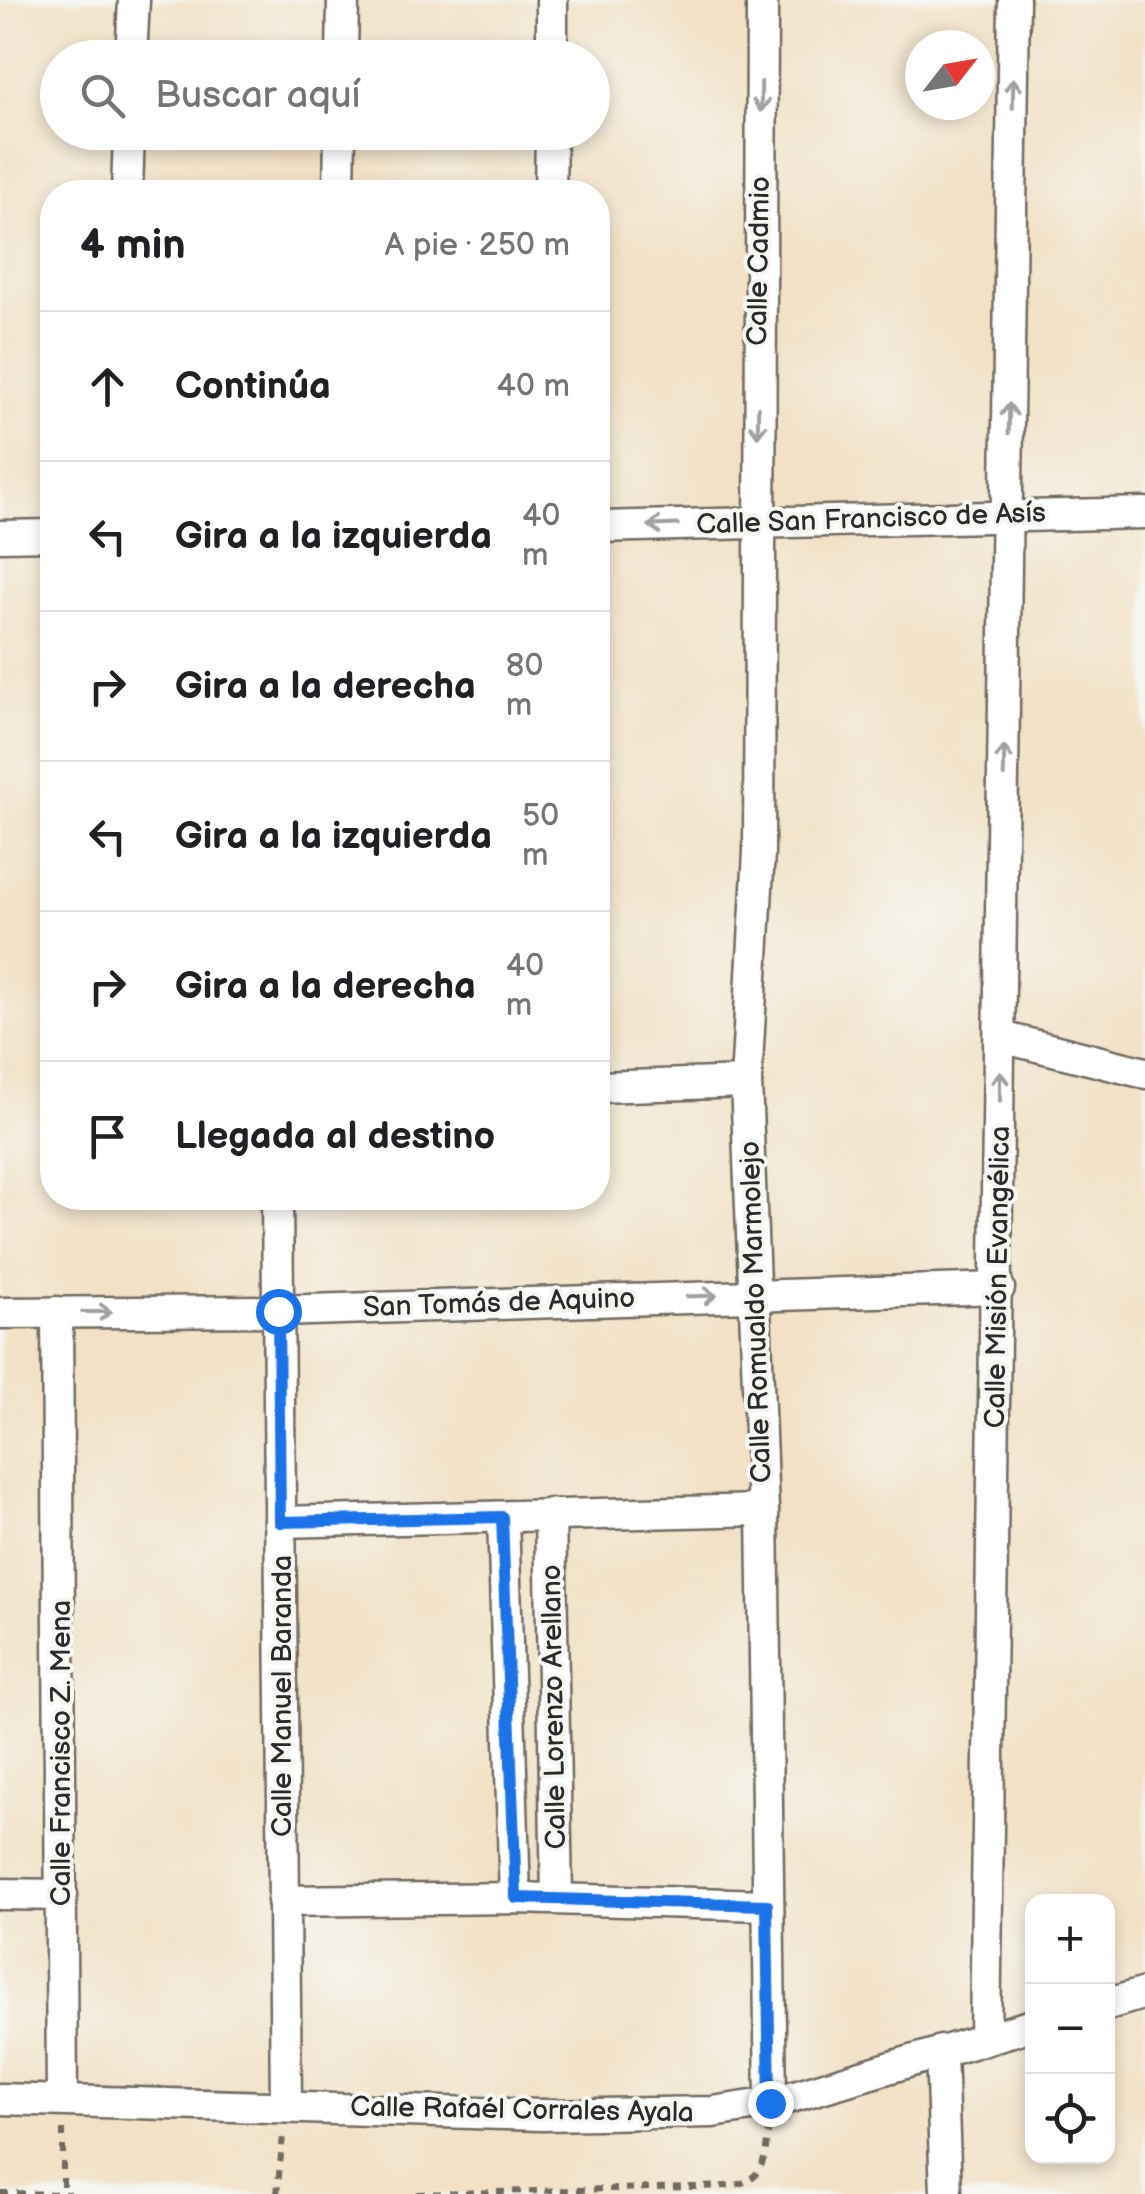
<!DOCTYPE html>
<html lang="es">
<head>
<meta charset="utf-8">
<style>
	body { margin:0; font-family:"Balsamiq Sans",sans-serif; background:#f2f2f2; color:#202124 }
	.controls { position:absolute; right:30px; bottom:30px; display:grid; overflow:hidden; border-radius:20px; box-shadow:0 5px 15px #0003 }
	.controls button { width:90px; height:90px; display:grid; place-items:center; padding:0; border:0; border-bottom:2px solid #e0e0e0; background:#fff; color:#202124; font:50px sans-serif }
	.compass { position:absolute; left:905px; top:30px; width:90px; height:90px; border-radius:50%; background:#fff; box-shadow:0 5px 15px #0003; rotate:59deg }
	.stop { position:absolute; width:30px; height:30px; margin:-22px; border:8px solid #1a73e8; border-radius:50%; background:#fff }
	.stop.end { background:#1a73e8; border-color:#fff; box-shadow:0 2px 10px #0008 }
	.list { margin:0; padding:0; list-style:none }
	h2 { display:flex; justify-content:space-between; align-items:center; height:130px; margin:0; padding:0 40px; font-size:42px }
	h2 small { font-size:32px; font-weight:400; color:#757577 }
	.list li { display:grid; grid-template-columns:65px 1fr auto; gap:30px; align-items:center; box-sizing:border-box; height:150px; padding:0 40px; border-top:2px solid #e0e0e0 }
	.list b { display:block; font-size:38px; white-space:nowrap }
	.list em { font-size:32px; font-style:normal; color:#757577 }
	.icon { flex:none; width:55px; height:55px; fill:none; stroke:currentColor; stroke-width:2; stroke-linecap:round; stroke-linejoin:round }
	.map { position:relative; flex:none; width:1145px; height:2194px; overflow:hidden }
	.search { position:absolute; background:#fff; box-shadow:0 5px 15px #0003; left:40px; top:40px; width:570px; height:110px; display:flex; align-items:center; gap:25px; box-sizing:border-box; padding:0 35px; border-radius:55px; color:#757577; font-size:38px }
	.panel { position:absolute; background:#fff; box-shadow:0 5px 15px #0003; left:40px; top:180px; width:570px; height:1030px; border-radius:40px }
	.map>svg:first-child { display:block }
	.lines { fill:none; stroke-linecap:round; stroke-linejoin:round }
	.minor-casing { stroke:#716b61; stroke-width:35 }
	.path { stroke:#716b61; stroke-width:6; stroke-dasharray:8 8; stroke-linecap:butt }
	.minor { stroke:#fff; stroke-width:30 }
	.oneway { stroke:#a0a0a0 }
	.route { stroke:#1a73e8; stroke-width:12 }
	.labels { text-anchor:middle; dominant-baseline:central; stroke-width:8; stroke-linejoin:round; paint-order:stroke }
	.street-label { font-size:28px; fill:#2b2b2b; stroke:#f6f6f2 }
</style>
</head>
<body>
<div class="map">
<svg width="1145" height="2194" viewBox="0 0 1145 2194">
	<rect width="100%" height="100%" fill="#f6f6f2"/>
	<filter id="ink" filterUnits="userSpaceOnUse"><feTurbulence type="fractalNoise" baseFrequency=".01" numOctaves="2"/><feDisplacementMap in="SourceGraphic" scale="20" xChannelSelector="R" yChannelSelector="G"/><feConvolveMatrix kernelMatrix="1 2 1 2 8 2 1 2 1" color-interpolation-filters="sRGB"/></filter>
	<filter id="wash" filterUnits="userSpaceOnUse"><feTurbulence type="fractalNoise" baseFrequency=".0048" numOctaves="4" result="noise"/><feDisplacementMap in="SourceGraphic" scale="40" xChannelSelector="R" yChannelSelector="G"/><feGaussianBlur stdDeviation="2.25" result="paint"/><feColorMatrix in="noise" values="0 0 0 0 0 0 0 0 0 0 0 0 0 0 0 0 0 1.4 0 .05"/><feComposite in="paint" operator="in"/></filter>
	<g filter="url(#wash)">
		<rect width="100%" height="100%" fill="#f2e1c6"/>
	</g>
	<g filter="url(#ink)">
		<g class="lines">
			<defs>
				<g id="minor">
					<path d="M762,0L759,852L746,1082L763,1510L771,2103"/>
					<path d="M131,58L134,0"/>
					<path d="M342,58L343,0"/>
					<path d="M552,58V0"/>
					<path d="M127,192L129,132"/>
					<path d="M339,192L340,132"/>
					<path d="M550,192L551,132"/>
					<path d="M598,527L1145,513"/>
					<path d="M0,536L52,535"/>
					<path d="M1001,1037L1145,1073"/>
					<path d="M598,1087L746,1082"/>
					<path d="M277,1198L286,2105"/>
					<path d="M57,1312L62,2100"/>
					<path d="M0,1313L278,1311L999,1288"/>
					<path d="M550,1514L557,1899"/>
					<path d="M503,1517L515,1898"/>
					<path d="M280,1522L763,1510"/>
					<path d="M0,1894L62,1895"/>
					<path d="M283,1901L515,1898L767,1905"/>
					<path d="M1108,2004L1145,1993"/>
					<path d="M985,2038L1014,0"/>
					<path d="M941,2051L946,2194"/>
					<path d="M0,2099L542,2115L713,2112L771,2103L1032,2025"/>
				</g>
			</defs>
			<use href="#minor" class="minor-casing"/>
			<g class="path">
				<path d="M63,2130V2194"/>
				<path d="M0,2193L70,2194"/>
				<path d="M277,2194L283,2136"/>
				<path d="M417,2194L732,2186C763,2179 765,2161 768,2132"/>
			</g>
			<use href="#minor" class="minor"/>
		</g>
		<defs><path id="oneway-shaft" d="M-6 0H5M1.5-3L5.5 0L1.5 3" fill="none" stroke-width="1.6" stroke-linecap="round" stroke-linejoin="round" transform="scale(2.5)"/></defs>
		<g class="oneway">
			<use href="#oneway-shaft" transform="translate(1013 93) rotate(-89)"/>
			<use href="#oneway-shaft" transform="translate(761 97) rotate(91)"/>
			<use href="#oneway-shaft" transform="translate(1009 418) rotate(-89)"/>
			<use href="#oneway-shaft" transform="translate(758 422) rotate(91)"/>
			<use href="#oneway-shaft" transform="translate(663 525) rotate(178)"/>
			<use href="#oneway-shaft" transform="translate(1004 761) rotate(-89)"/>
			<use href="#oneway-shaft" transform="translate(1000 1086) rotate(-90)"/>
			<use href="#oneway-shaft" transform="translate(702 1296) rotate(-2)"/>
			<use href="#oneway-shaft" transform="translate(97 1312)"/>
		</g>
	</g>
	<g class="lines" filter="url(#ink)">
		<path class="route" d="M278,1311L280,1522L502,1517L516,1898L767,1905L770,2103"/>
	</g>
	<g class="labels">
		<g class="street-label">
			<text transform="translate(759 261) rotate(-89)">Calle Cadmio</text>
			<text transform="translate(871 519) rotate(-2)">Calle San Francisco de Asís</text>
			<text transform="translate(998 1277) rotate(-89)">Calle Misión Evangélica</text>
			<text transform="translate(499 1303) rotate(-2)">San Tomás de Aquino</text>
			<text transform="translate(756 1312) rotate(-92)">Calle Romualdo Marmolejo</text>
			<text transform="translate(282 1696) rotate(-90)">Calle Manuel Baranda</text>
			<text transform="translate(554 1707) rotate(-91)">Calle Lorenzo Arellano</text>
			<text transform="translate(61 1753) rotate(-90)">Calle Francisco Z. Mena</text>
			<text transform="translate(522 2110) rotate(1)">Calle Rafaél Corrales Ayala</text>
		</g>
	</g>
</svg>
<div class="controls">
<button>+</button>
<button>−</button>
<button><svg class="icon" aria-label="locate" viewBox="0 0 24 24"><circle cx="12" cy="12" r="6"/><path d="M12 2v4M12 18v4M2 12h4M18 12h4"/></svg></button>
</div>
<svg class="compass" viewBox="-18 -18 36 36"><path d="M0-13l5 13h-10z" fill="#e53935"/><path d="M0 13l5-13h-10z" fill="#757577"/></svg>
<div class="stop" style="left:278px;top:1311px"></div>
<div class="stop end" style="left:770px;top:2103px"></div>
<div class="search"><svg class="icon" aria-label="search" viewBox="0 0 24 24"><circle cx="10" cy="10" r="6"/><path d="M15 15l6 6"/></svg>Buscar aquí</div>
<section class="panel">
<h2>4 min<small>A pie · 250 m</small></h2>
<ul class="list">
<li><svg class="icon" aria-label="ahead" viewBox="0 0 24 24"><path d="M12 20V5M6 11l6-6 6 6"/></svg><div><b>Continúa</b></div><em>40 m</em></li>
<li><svg class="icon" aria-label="left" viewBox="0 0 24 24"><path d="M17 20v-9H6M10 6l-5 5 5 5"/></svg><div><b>Gira a la izquierda</b></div><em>40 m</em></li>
<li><svg class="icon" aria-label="right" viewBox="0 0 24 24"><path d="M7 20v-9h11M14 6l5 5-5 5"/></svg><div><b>Gira a la derecha</b></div><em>80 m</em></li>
<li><svg class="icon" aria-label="left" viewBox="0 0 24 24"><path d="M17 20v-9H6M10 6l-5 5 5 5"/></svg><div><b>Gira a la izquierda</b></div><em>50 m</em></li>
<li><svg class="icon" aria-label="right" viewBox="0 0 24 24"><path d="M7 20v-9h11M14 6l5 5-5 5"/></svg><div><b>Gira a la derecha</b></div><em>40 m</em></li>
<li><svg class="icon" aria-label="arrive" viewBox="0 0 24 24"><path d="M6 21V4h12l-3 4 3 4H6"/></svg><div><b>Llegada al destino</b></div></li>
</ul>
</section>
</div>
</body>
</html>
